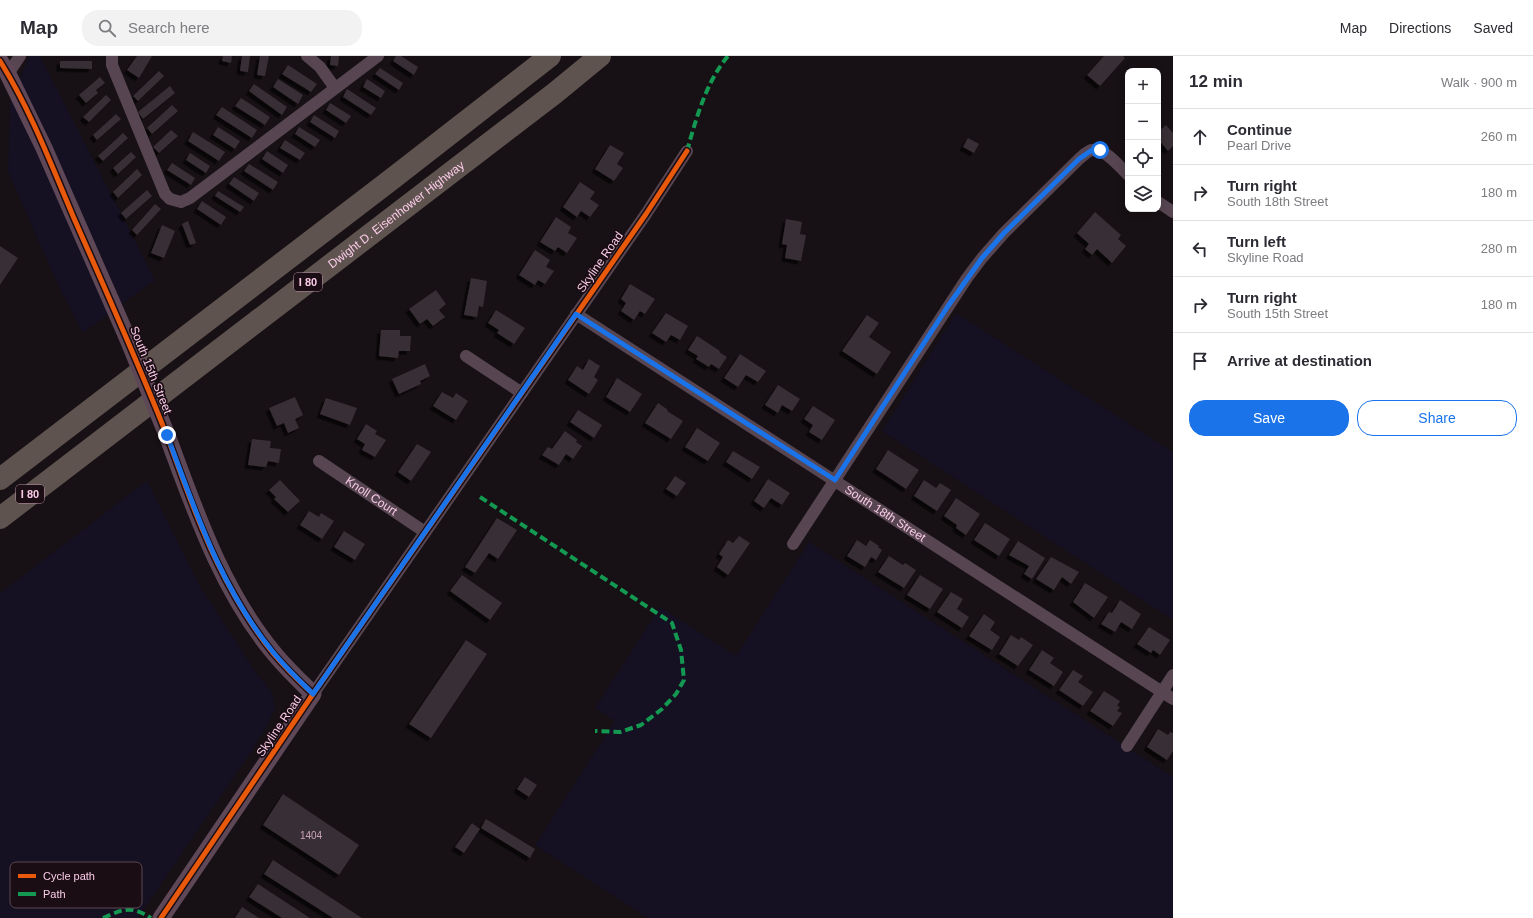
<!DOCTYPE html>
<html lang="en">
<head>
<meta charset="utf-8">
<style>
	body { margin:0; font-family:Helvetica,sans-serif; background:#f2f2f3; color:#2b2b33 }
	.controls { position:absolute; right:12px; top:12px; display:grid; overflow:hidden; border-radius:8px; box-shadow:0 2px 10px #0003 }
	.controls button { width:36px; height:36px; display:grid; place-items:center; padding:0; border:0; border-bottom:1px solid #e1e1e2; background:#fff; color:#2b2b33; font:20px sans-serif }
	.stop { position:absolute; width:12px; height:12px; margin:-9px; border:3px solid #1a73e8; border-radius:50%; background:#fff }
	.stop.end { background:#1a73e8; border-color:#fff; box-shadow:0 1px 4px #0008 }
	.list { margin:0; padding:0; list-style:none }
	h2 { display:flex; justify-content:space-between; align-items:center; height:52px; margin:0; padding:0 16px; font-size:17px }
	h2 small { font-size:13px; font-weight:400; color:#7c7c81 }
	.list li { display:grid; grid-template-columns:26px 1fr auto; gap:12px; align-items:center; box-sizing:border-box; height:56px; padding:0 16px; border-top:1px solid #e1e1e2 }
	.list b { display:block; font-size:15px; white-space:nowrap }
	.list p { margin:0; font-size:13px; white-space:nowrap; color:#7c7c81 }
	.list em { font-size:13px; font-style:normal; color:#7c7c81 }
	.actions { display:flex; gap:8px; padding:12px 16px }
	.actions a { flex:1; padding:9px 0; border:1px solid #1a73e8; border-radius:16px; text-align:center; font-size:14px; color:#1a73e8 }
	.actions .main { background:#1a73e8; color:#fff }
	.icon { flex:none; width:22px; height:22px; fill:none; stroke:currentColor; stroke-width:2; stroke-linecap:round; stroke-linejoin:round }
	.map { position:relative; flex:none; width:1173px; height:862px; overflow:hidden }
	header { display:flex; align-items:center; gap:24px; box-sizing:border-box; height:56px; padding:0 20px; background:#fff; border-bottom:1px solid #e1e1e2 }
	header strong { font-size:19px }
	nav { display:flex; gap:22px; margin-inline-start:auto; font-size:14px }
	.search { width:280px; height:36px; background:#f2f2f3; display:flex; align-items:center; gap:10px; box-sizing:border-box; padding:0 14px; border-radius:16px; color:#7c7c81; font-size:15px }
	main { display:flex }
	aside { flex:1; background:#fff }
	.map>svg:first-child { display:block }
	.green { fill:#151022 }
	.building { fill:#392e34; filter:url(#shadow) }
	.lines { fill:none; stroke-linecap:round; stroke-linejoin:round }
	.street { stroke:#574651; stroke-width:12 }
	.secondary { stroke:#5e4756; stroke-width:17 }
	.highway { stroke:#5f5350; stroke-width:22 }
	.secondary-bridge { stroke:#5e4756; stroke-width:17 }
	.quiet { stroke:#139951; stroke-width:4; stroke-dasharray:8 4; stroke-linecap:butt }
	.cycleway-casing { stroke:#1a0d14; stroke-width:8 }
	.cycleway { stroke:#e8590c; stroke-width:5 }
	.route { stroke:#1a73e8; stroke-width:5 }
	.labels { text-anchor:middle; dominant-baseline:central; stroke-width:3.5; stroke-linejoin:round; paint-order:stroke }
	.number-label { font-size:10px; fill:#caa4ba }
	.shield { fill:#1a0d14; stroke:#b792a8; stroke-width:1 }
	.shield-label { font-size:11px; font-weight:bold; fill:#facbe7 }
	.street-label { font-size:12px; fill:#facbe7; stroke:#1a0d14 }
	.key { fill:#1a0d14; stroke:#5d4653; stroke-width:1 }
	.key-label { font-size:11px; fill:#facbe7 }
</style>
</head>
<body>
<header>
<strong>Map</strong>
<div class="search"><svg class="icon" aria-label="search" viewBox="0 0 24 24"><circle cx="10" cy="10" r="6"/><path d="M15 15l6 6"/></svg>Search here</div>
<nav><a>Map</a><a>Directions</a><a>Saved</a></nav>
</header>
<main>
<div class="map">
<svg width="1173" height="862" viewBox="0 0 1173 862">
	<defs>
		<filter id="shadow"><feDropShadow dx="-3.5" dy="3.5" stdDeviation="0" flood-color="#0009"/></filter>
	</defs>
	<rect width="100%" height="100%" fill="#171014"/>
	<g class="green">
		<path d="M29,0H40L155,224L83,277L59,231L8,116L10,47Z"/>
		<path d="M956,257L1173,396V564L882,375Z"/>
		<path d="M147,425L201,532L255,615L273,638L275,652L269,666L253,693L138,862H0V537Z"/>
		<path d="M809,486L1173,721V862H648L535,789L615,665L595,652L660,551L736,600Z"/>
	</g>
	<g class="building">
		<path d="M137,0H152L139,22L127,14Z"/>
		<path d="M223,0H232L231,7L222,5Z"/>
		<path d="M242,0H250L248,16L240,15Z"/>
		<path d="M260,0H269L265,20L257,19Z"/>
		<path d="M331,0H339L338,10L330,9Z"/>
		<path d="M396,0H401L418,11L414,19L393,5Z"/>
		<path d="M1104,0H1123L1125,2L1100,30L1087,19Z"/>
		<path d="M60,5H92V13L60,12Z"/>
		<path d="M288,9L317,28L311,36L282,18Z"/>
		<path d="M380,12L403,27L399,34L375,18Z"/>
		<path d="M159,15L164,20L138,45L133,40Z"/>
		<path d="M100,21L105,27L96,34L98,37L86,47L79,39Z"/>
		<path d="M278,23L303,39L298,48L273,31Z"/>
		<path d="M367,23L385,35L381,42L363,31Z"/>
		<path d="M254,28L287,51L282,59L249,35Z"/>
		<path d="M170,30L175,37L143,63L138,56Z"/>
		<path d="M347,33L376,52L371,59L343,41Z"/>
		<path d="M106,39L111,44L89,66L83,61Z"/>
		<path d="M241,42L270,61L265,69L235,50Z"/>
		<path d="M330,47L351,60L346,67L326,54Z"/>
		<path d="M172,49L178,55L152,78L147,72Z"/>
		<path d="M222,51L257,74L252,82L216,59Z"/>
		<path d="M116,58L121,63L97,84L93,79Z"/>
		<path d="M314,59L339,75L335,82L310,66Z"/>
		<path d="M1166,69L1173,77V90L1168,95L1158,83V76Z"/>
		<path d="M218,71L240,85L235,93L213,79Z"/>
		<path d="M299,71L320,84L315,91L295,78Z"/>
		<path d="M171,74L178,80L159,97L153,91Z"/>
		<path d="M193,76L225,96L219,105L188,85Z"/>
		<path d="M123,77L128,82L103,105L98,100Z"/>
		<path d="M968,82L979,88L974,97L963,91Z"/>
		<path d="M285,84L305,97L300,104L280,92Z"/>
		<path d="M610,89L624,97L617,108L623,112L614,125L595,113Z"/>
		<path d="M267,95L288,109L283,117L262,103Z"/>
		<path d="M131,96L136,101L118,118L113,112Z"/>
		<path d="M190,97L210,110L206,117L186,104Z"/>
		<path d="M172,107L195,122L191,129L167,114Z"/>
		<path d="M249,108L278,126L273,134L244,115Z"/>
		<path d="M137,113L142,119L118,142L113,136Z"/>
		<path d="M234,121L259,137L254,145L229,128Z"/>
		<path d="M580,126L595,136L590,143L599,149L590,161L581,155L577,161L563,151Z"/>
		<path d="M147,134L152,140L126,163L121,157Z"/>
		<path d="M218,135L244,151L240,156L215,140Z"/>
		<path d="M202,145L226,161L221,169L197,153Z"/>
		<path d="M155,148L161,153L137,179L132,174Z"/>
		<path d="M1095,156L1121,179L1118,183L1126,190L1112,207L1097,193L1092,199L1085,193L1089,188L1077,177Z"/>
		<path d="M556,161L571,171L568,177L577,182L567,197L558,191L555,195L540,186Z"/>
		<path d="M786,163L802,166L800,178L806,179L801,205L785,202L787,189L782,188Z"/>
		<path d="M188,165L196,187L190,189L182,168Z"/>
		<path d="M162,169L175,175L164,202L151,197Z"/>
		<path d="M0,190L18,202L0,229Z"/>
		<path d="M535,194L550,204L546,211L554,215L545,228L538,224L535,229L519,219Z"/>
		<path d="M471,222L487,225L483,251L479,250L477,261L464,259Z"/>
		<path d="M630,228L655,243L645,258L640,255L634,264L621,255L626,247L621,243Z"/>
		<path d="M436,234L446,248L439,254L445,261L433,270L427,263L420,268L409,253Z"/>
		<path d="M496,254L525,272L514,288L497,277L499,274L488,267Z"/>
		<path d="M666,257L688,270L680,284L671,279L666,286L652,277Z"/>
		<path d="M867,259L879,267L869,281L891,296L877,318L842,295Z"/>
		<path d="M381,274H400V280H411L410,295H399L398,302L379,300Z"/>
		<path d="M697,280L720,295L719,296L727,301L719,313L711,308L709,311L696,303L698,300L688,294Z"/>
		<path d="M740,298L766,315L758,326L746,319L738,331L724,322Z"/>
		<path d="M589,303L600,310L594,321L598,324L589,338L568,324L577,310L583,314Z"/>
		<path d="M425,308L430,320L420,325L421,328L399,338L392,323Z"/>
		<path d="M617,322L642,338L630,356L606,341Z"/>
		<path d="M778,329L800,343L792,355L782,349L778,357L765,349Z"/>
		<path d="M442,336L453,342L456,337L468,345L456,364L433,350Z"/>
		<path d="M295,341L303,359L295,363L299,372L288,377L284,367L277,370L269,352Z"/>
		<path d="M326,342L357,352L350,369L320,358Z"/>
		<path d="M658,347L668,354L667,355L683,365L671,383L645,367Z"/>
		<path d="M813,350L835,364L822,384L809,376L813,369L804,363Z"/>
		<path d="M578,354L602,369L594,382L570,366Z"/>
		<path d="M366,368L377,375L375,378L386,384L375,401L362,394L365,388L357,383Z"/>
		<path d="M697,372L720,387L708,405L685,391Z"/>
		<path d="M565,375L577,384L576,386L582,390L573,403L566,398L559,409L542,399L548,391L552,393Z"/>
		<path d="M252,383L271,385L270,392L281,393L279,407L268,405L266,411L248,409Z"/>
		<path d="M417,388L431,396L411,425L398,416Z"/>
		<path d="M888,394L919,414L906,433L876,413Z"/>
		<path d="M733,395L760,411L752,423L726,406Z"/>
		<path d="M675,420L686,427L677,440L666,433Z"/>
		<path d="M768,423L790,437L782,449L771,442L764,452L754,445Z"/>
		<path d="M280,424L300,445L288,456L274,443L276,441L269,434Z"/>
		<path d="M924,424L936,432L940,427L951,434L937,455L914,440Z"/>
		<path d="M956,442L980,458L966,479L956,472L957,469L944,460Z"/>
		<path d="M309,455L319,461L321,457L334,465L322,483L300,469Z"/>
		<path d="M497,462L517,474L498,503L489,497L475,517L465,511Z"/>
		<path d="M985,467L1010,483L999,500L974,484Z"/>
		<path d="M344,475L365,488L355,504L334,491Z"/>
		<path d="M739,480L750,487L728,519L717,511L723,501L719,498L728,484L733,487Z"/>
		<path d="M857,484L866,490L870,484L879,490L878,491L882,494L876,504L871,501L865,511L847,500Z"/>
		<path d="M1018,485L1045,502L1032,523L1024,518L1029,510L1009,499Z"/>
		<path d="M889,500L903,509L905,507L916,514L904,532L878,516Z"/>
		<path d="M1051,501L1079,516L1071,528L1062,521L1054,534L1036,523Z"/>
		<path d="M462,519L502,547L490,564L450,535Z"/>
		<path d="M920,519L943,533L930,553L907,539Z"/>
		<path d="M1085,527L1108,541L1094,562L1073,546Z"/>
		<path d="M951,536L963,543L957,553L969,561L962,572L937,556Z"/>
		<path d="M1120,544L1141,558L1132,573L1121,566L1115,576L1101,568L1109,556L1112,557Z"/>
		<path d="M984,558L995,566L990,574L1000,581L992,594L969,580Z"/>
		<path d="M1149,571L1170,584L1160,599L1153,594L1151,597L1137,588Z"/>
		<path d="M1011,579L1019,584L1021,581L1033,589L1018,610L999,598Z"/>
		<path d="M466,584L487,598L431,682L409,668Z"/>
		<path d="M1042,594L1054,602L1050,607L1063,616L1054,630L1029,614Z"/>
		<path d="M1073,614L1083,620L1078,626L1093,636L1083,650L1059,634Z"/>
		<path d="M1104,635L1120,645L1117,650L1120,651L1117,655L1122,657L1113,670L1090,655Z"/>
		<path d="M1158,673L1168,679L1170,676L1173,677V695L1167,704L1147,691Z"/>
		<path d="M525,721L537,729L529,741L517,733Z"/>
		<path d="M283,738L359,789L339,819L263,769Z"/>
		<path d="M486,763L535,793L530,802L481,772Z"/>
		<path d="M472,767L480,773L464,797L455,791Z"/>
		<path d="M273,804L362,862H333L264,818Z"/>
		<path d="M258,828L310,862H282L249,841Z"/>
		<path d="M242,851L259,862H235Z"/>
	</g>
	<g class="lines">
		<g class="street">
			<path d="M112,0V9L165,138L170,143L181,146L190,142L378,0"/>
			<path d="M307,0L320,11L335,32"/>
			<path d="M8,18L20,0"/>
			<path d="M1158,146L1173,156"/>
			<path id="s1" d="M576,258L1173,643"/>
			<path d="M466,300L522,337"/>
			<path id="s2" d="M319,405L425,476"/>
			<path d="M793,488L967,222L982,202L1004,177L1079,103C1083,100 1087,95 1092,94C1104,91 1120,111 1128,119"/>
			<path d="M313,638L646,158L687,95"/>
			<path d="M1127,690L1173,619"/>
		</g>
		<g class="secondary">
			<path d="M0,5L8,18L44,92L127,281"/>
			<path d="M161,862L313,638C299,624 285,611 273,596C221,533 195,454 167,379"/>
		</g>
		<g class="highway">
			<path d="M0,423L392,123L550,0"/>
			<path id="s3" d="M0,462L555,37L600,0"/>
		</g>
		<path class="secondary-bridge" d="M127,281L167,379"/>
		<g class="quiet">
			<path d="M687,95C696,63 706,26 728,0"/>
			<path d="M480,441L672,567L681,594L684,624L676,638L662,653L641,669L620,676L595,675"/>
			<path d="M103,862C124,853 130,849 151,862"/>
		</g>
		<defs>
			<g id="cycleway">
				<path d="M0,5C30,53 51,108 73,160C105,233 138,306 167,380C179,412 190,445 204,477C220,516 246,564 273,597C285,611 299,625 313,638"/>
				<path d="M161,862L313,638L646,158L687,95"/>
			</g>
		</defs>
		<use href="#cycleway" class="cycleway-casing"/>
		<use href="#cycleway" class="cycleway"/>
	</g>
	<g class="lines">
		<path class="route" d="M167,379C195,454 221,533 273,596C285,611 299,624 313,638L576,258L835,424L948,250L982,202L1004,177L1079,103L1092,94H1100"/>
	</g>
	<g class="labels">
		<g class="number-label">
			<text x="311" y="779">1404</text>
		</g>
		<g class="shield">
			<rect x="294" y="217" width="28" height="18" rx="3"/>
			<rect x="16" y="429" width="28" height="18" rx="3"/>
		</g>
		<g class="shield-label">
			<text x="308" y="226">I 80</text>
			<text x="30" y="438">I 80</text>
		</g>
		<g class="street-label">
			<text stroke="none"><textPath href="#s3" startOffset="499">Dwight D. Eisenhower Highway</textPath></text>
			<text transform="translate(600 206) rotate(-55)">Skyline Road</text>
			<text transform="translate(151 314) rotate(68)">South 15th Street</text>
			<text stroke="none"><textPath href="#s2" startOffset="63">Knoll Court</textPath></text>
			<text stroke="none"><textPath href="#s1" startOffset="368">South 18th Street</textPath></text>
			<text transform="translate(279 670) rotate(-56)">Skyline Road</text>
		</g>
	</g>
	<rect x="10" y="806" width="132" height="46" rx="6" class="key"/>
	<rect x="18" y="818" width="18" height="4" fill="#e8590c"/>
	<rect x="18" y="836" width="18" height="4" fill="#139951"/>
	<g class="key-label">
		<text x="43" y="824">Cycle path</text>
		<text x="43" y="842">Path</text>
	</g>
</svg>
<div class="controls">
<button>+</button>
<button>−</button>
<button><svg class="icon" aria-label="locate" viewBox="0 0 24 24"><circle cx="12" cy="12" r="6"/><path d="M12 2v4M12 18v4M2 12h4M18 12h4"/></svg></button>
<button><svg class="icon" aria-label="layers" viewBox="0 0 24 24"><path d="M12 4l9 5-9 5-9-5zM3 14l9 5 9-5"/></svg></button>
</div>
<div class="stop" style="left:1100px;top:94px"></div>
<div class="stop end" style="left:167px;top:379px"></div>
</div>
<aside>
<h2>12 min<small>Walk · 900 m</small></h2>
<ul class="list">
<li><svg class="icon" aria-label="ahead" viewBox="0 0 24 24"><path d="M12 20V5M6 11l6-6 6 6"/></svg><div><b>Continue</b><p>Pearl Drive</p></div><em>260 m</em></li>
<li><svg class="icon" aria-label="right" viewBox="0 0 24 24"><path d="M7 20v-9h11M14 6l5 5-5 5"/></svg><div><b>Turn right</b><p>South 18th Street</p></div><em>180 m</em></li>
<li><svg class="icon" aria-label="left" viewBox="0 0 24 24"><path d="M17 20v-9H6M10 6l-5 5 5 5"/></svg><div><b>Turn left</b><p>Skyline Road</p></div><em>280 m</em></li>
<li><svg class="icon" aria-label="right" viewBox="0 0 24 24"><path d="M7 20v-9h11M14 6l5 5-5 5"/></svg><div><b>Turn right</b><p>South 15th Street</p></div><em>180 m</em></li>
<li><svg class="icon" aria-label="arrive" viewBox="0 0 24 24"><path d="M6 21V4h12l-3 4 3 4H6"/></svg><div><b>Arrive at destination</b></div></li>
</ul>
<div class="actions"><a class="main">Save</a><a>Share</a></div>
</aside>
</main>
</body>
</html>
